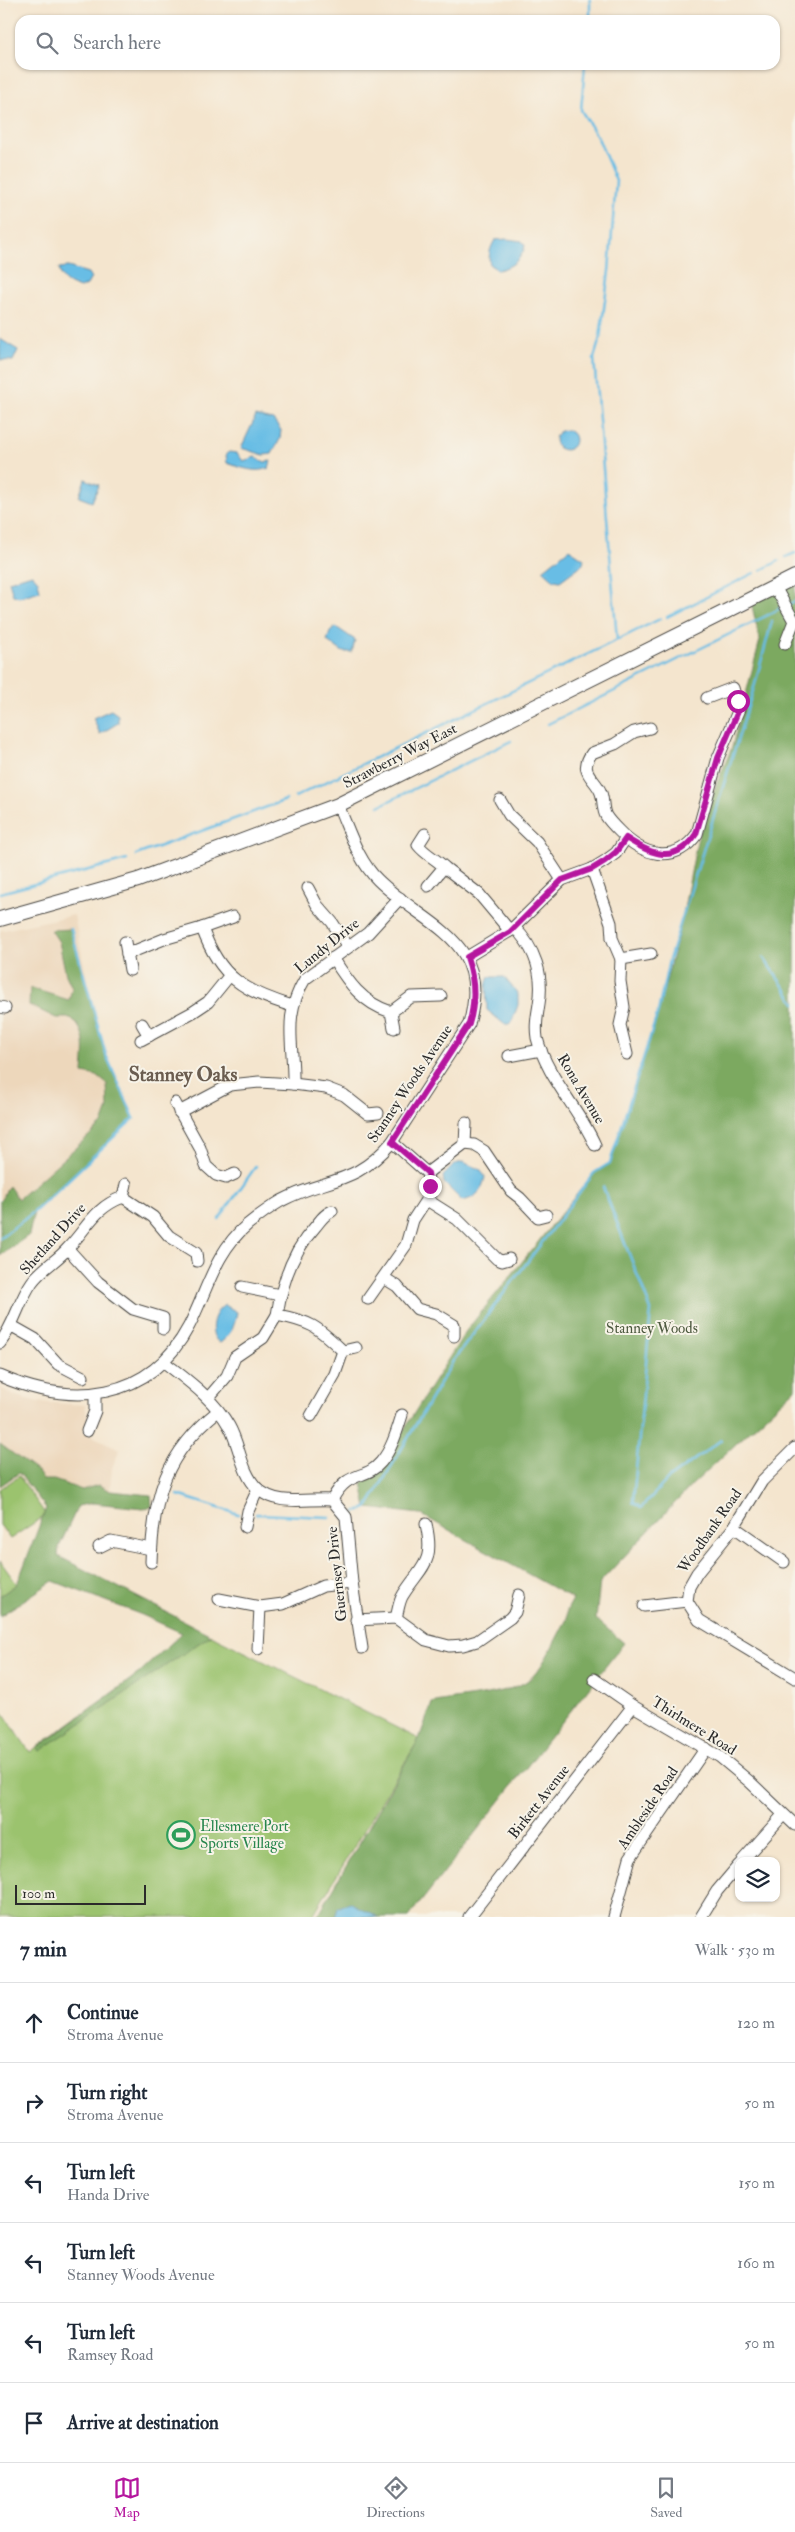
<!DOCTYPE html>
<html lang="en">
<head>
<meta charset="utf-8">
<style>
	body { margin:0; font-family:"IM FELL Double Pica",serif; background:#f2f2f3; color:#1f2937 }
	.controls { position:absolute; right:15px; bottom:15px; display:grid; overflow:hidden; border-radius:10px; box-shadow:0 1px 4px #0004 }
	.controls button { width:45px; height:45px; display:grid; place-items:center; padding:0; border:0; border-bottom:1px solid #e0e1e3; background:#fff; color:#1f2937; font:25px sans-serif }
	.scale { position:absolute; left:15px; bottom:12px; width:131px; box-sizing:border-box; padding-left:5px; border:2px solid #2b2b2b; border-top:0; font-size:14px; line-height:18px; white-space:nowrap; color:#2b2b2b; -webkit-text-stroke:4px #f7f3e8; paint-order:stroke }
	.stop { position:absolute; width:15px; height:15px; margin:-11px; border:4px solid #b5179e; border-radius:50%; background:#fff }
	.stop.end { background:#b5179e; border-color:#fff; box-shadow:0 1px 5px #0008 }
	.list { margin:0; padding:0; list-style:none }
	h2 { display:flex; justify-content:space-between; align-items:center; height:65px; margin:0; padding:0 20px; font-size:21px }
	h2 small { font-size:16px; font-weight:400; color:#747a83 }
	.list li { display:grid; grid-template-columns:32px 1fr auto; gap:15px; align-items:center; box-sizing:border-box; height:80px; padding:0 20px; border-top:1px solid #e0e1e3 }
	.list b { display:block; font-size:19px; white-space:nowrap }
	.list p { margin:0; font-size:16px; white-space:nowrap; color:#747a83 }
	.list em { font-size:16px; font-style:normal; color:#747a83 }
	.icon { flex:none; width:28px; height:28px; fill:none; stroke:currentColor; stroke-width:2; stroke-linecap:round; stroke-linejoin:round }
	.map { position:relative; flex:none; width:795px; height:1917px; overflow:hidden }
	.search { position:absolute; background:#fff; box-shadow:0 1px 4px #0004; left:15px; right:15px; top:15px; height:55px; display:flex; align-items:center; gap:12px; box-sizing:border-box; padding:0 18px; border-radius:15px; color:#747a83; font-size:19px }
	.sheet { height:545px; background:#fff }
	nav { display:flex; justify-content:space-around; align-items:center; box-sizing:border-box; height:70px; border-top:1px solid #e0e1e3; background:#fff; font-size:14px; color:#747a83 }
	nav a { display:grid; justify-items:center; gap:2px }
	nav .on { color:#b5179e }
	.map>svg:first-child { display:block }
	.built { fill:#edd7bb }
	.green { fill:#9bc36e; stroke:#63774c }
	.forest { fill:#7ca961; stroke:#546a46 }
	.water { fill:#68bde5; stroke:#4a7488 }
	.lines { fill:none; stroke-linecap:round; stroke-linejoin:round }
	.stream { stroke:#68bde5; stroke-width:2.5 }
	.minor-casing { stroke:#494743; stroke-width:13 }
	.major-casing { stroke:#494743; stroke-width:16 }
	.minor { stroke:#fff; stroke-width:11 }
	.major { stroke:#fff; stroke-width:14 }
	.route { stroke:#b5179e; stroke-width:6 }
	.labels { text-anchor:middle; dominant-baseline:central; stroke-width:4; stroke-linejoin:round; paint-order:stroke }
	.street-label { font-size:15px; fill:#2b2b2b; stroke:#f7f3e8 }
	.park-label { font-size:15px; fill:#4d593f; stroke:#f7f3e8 }
	.leisure-label { font-size:15px; fill:#27864d; stroke:#f7f3e8; text-anchor:start }
	.district-label { font-size:20px; font-weight:bold; fill:#6a5d50; stroke:#f7f3e8 }
</style>
</head>
<body>
<div class="map">
<svg width="795" height="1917" viewBox="0 0 795 1917">
	<rect width="100%" height="100%" fill="#f7f3e8"/>
	<filter id="ink" filterUnits="userSpaceOnUse"><feTurbulence type="fractalNoise" baseFrequency=".02" numOctaves="2"/><feDisplacementMap in="SourceGraphic" scale="10" xChannelSelector="R" yChannelSelector="G"/><feConvolveMatrix kernelMatrix="1 2 1 2 8 2 1 2 1" color-interpolation-filters="sRGB"/></filter>
	<filter id="wash" filterUnits="userSpaceOnUse"><feTurbulence type="fractalNoise" baseFrequency=".0096" numOctaves="4" result="noise"/><feDisplacementMap in="SourceGraphic" scale="20" xChannelSelector="R" yChannelSelector="G"/><feGaussianBlur stdDeviation="1.12" result="paint"/><feColorMatrix in="noise" values="0 0 0 0 0 0 0 0 0 0 0 0 0 0 0 0 0 1.4 0 .05"/><feComposite in="paint" operator="in"/></filter>
	<g filter="url(#wash)">
		<rect width="100%" height="100%" fill="#f4e5ce"/>
		<g class="built">
			<path d="M74,915L114,1116L0,1235V931Z"/>
			<path d="M0,1388L16,1396L38,1402L85,1405L87,1418L83,1432L120,1449L112,1468L109,1501L71,1496L8,1464L0,1469Z"/>
		</g>
		<g class="green">
			<path d="M19,1476L46,1515L10,1539L0,1525V1489Z"/>
			<path d="M0,1561L17,1584L0,1596Z"/>
			<path d="M211,1635L419,1739L312,1917H0V1708L30,1752L138,1674Z"/>
		</g>
		<g class="forest">
			<path d="M795,577V1389L693,1484L600,1582L596,1619L624,1643L409,1917H317L419,1739L432,1703C459,1696 514,1696 533,1676C545,1664 558,1634 567,1619V1610L573,1599L420,1514L367,1508L362,1483L384,1467L406,1426L466,1331L594,1173L610,1163L658,1012L682,919L697,841L716,785L732,747L760,640L750,598Z"/>
			<path d="M71,929L106,1055L134,1118L34,1212L29,1235L0,1256V1201L9,1186L18,1199L102,1124L108,1108L107,1084L97,1076L83,1073C84,1051 89,1034 71,1018H56L29,1005L30,988L69,1000L72,988L66,975L59,942L51,930Z"/>
			<path d="M0,1444L38,1472L43,1480H54L82,1490L98,1485L110,1491L151,1495L152,1507L143,1508L93,1503L78,1506L59,1547L58,1556L211,1635L40,1751L37,1748L138,1674L182,1633L142,1615L53,1581L0,1616V1596L17,1584L46,1508L19,1473L0,1486Z"/>
		</g>
		<g class="water">
			<path d="M507,239L522,241L525,246C521,261 511,267 498,270L490,265C488,255 490,248 495,240Z"/>
			<path d="M68,267L88,273L91,278L87,285L80,288C68,284 61,281 59,268Z"/>
			<path d="M0,339L18,350L13,361L0,360Z"/>
			<path d="M256,416L273,420L281,430L280,439L272,454L264,455L241,448Z"/>
			<circle cx="565" cy="440" r="10"/>
			<path d="M229,452L237,453L243,461L255,457L265,462L271,461L269,468C256,474 239,467 227,463L226,454Z"/>
			<path d="M85,479L99,485L92,502L79,497Z"/>
			<path d="M569,549L584,559L583,564L560,581L554,580L543,570Z"/>
			<path d="M32,574L38,581L40,591L19,597L13,595L9,581Z"/>
			<path d="M336,627L355,640L352,652H343L327,641L330,632Z"/>
			<path d="M111,710L118,715V723L100,734L93,718Z"/>
			<path d="M489,977H504L518,994V1005L511,1024H504L487,1010L486,985Z"/>
			<path d="M463,1162L481,1170L485,1177C482,1191 477,1198 462,1201L444,1183L443,1176L455,1164Z"/>
			<path d="M225,1305L237,1312C235,1325 231,1335 220,1343C207,1335 212,1312 225,1305Z"/>
			<path d="M349,1902L378,1917H335L338,1908Z"/>
		</g>
		<g class="lines">
			<g class="stream">
				<path d="M590,0V20"/>
				<path d="M585,65L581,110L598,138L616,181L609,271L600,338L594,358L617,640L660,619"/>
				<path d="M786,557L795,553"/>
				<path d="M761,570L779,561"/>
				<path d="M787,605L795,601"/>
				<path d="M770,614L782,607"/>
				<path d="M667,617L754,573"/>
				<path d="M548,724L770,614"/>
				<path d="M295,797L617,640"/>
				<path d="M379,806L511,741"/>
				<path d="M136,855L286,800"/>
				<path d="M0,893L127,860"/>
				<path d="M763,957L795,1003"/>
				<path d="M603,1187L651,1310L633,1502L641,1508L668,1479L721,1440"/>
				<path d="M219,1219L256,1166"/>
				<path d="M0,1238L34,1212L134,1118L106,1055L71,929"/>
				<path d="M178,1495L238,1514"/>
				<path d="M356,1512L367,1508L453,1361L594,1173L610,1163L658,1012L669,960L755,684L772,621"/>
				<path d="M256,1514L329,1517"/>
			</g>
		</g>
	</g>
	<g filter="url(#ink)">
		<g class="lines">
			<defs>
				<g id="minor">
					<path d="M775,587L794,621L785,644"/>
					<path d="M650,728L634,732L615,744L592,753C577,773 596,778 601,793C604,801 602,809 606,816C609,821 614,826 619,831C642,855 674,866 697,834L718,758L739,709L733,688L707,698"/>
					<path d="M500,800L509,815L537,842L562,880"/>
					<path d="M425,834L418,845C426,855 435,858 444,867"/>
					<path d="M592,869L611,923L612,938L621,959L651,954"/>
					<path d="M428,886L444,867L479,894L510,931"/>
					<path d="M308,888L317,905L332,922L348,947"/>
					<path d="M233,917L202,928C220,978 244,991 292,1006"/>
					<path d="M514,927C535,948 544,975 539,1004C537,1016 535,1026 537,1038C547,1078 579,1108 595,1145"/>
					<path d="M125,942L130,970"/>
					<path d="M127,954L164,939L202,928"/>
					<path d="M467,957L510,931L562,880L592,869L605,861L616,853L626,838"/>
					<path d="M333,958C348,982 362,1003 391,1012L394,1028"/>
					<path d="M621,959L620,981L624,1007L620,1025L627,1054"/>
					<path d="M0,1007L5,1008"/>
					<path d="M391,1012L411,997L441,996"/>
					<path d="M142,1024L149,1036"/>
					<path d="M141,1040L193,1012L208,1002L230,975"/>
					<path d="M509,1056L541,1050"/>
					<path d="M293,1084L326,1088L344,1095L368,1114L378,1113"/>
					<path d="M175,1103L200,1148L206,1166L216,1175L226,1178L235,1174"/>
					<path d="M179,1112L230,1085L259,1082L293,1084C294,1043 282,1017 305,979L368,933L400,898"/>
					<path d="M465,1144L474,1145L484,1151L511,1191L520,1198L538,1217L546,1215"/>
					<path d="M427,1173L465,1144L466,1123"/>
					<path d="M123,1197L126,1184"/>
					<path d="M427,1200L457,1219L497,1259L502,1261L509,1259"/>
					<path d="M68,1249L98,1282L133,1309L163,1318V1329"/>
					<path d="M384,1278L397,1286L417,1309L436,1314L454,1325V1336"/>
					<path d="M242,1287L280,1295"/>
					<path d="M368,1299L406,1245L413,1220L430,1194L427,1173L392,1142"/>
					<path d="M277,1315C282,1282 292,1252 315,1227C321,1220 323,1215 332,1211"/>
					<path d="M12,1326L35,1339L58,1364L83,1377"/>
					<path d="M0,1343C15,1324 18,1302 32,1282C41,1269 58,1260 68,1248C88,1227 94,1208 123,1197L153,1217L169,1236L196,1253L197,1261"/>
					<path d="M164,1362C188,1381 214,1399 229,1426C240,1445 241,1473 258,1489C277,1507 309,1498 332,1500L346,1517L352,1583L362,1648"/>
					<path d="M0,1376C72,1407 149,1402 189,1326C207,1291 215,1252 247,1225C257,1217 269,1208 281,1201C325,1177 354,1187 392,1142L469,1024C493,939 427,928 378,880C358,861 349,830 338,805"/>
					<path d="M209,1397L227,1376L235,1357L263,1338L277,1315C313,1322 317,1327 343,1351L356,1348"/>
					<path d="M311,1416L335,1374L343,1351"/>
					<path d="M87,1431L95,1411V1394"/>
					<path d="M795,1448L762,1481L734,1527L697,1573L689,1587L687,1601L699,1620L795,1678"/>
					<path d="M332,1500C348,1469 365,1481 381,1462C392,1449 397,1431 402,1415"/>
					<path d="M245,1527L248,1511L258,1489"/>
					<path d="M734,1527L784,1562"/>
					<path d="M99,1547L111,1541L151,1549"/>
					<path d="M151,1562C153,1495 166,1453 218,1411"/>
					<path d="M219,1599L260,1607"/>
					<path d="M644,1606L687,1601"/>
					<path d="M396,1618C398,1611 399,1601 403,1595C422,1565 435,1564 426,1524"/>
					<path d="M356,1620L396,1618L426,1640L449,1646L463,1645L477,1641L510,1618L515,1612L519,1595"/>
					<path d="M258,1649L260,1607L283,1604L323,1586L352,1583"/>
					<path d="M594,1679L633,1706L720,1757L750,1782L795,1825"/>
					<path d="M742,1861L783,1815"/>
					<path d="M469,1917L633,1706"/>
					<path d="M614,1917L630,1858L706,1748"/>
					<path d="M701,1917L717,1891L739,1865"/>
				</g>
				<path id="major" d="M0,919L138,880L338,805L795,577"/>
			</defs>
			<use href="#minor" class="minor-casing"/>
			<use href="#major" class="major-casing"/>
			<use href="#minor" class="minor"/>
			<use href="#major" class="major"/>
		</g>
	</g>
	<g class="lines" filter="url(#ink)">
		<path class="route" d="M430,1186L428,1173L392,1142L469,1024C476,1001 475,980 467,957L510,932L562,880L592,869L605,861L616,852L626,838C652,855 675,865 696,834L718,758L739,709L738,701"/>
	</g>
	<defs>
		<symbol id="stadium-ring" viewBox="-11 -11 22 22"><circle r="9.5" fill="#f7f3e8" stroke="#2e9e5b" stroke-width="1.5"/><path d="M0-5a6.5 5 0 1 0 0 10a6.5 5 0 1 0 0-10ZM-3.5-1.8h7v3.6h-7Z" fill="#2e9e5b"/></symbol>
	</defs>
	<g fill-rule="evenodd">
		<use href="#stadium-ring" x="165" y="1819" width="32" height="32"/>
	</g>
	<g class="labels">
		<g class="street-label">
			<text transform="translate(400 756) rotate(-27)">Strawberry Way East</text>
			<text transform="translate(327 946) rotate(-39)">Lundy Drive</text>
			<text transform="translate(410 1084) rotate(-56)">Stanney Woods Avenue</text>
			<text transform="translate(581 1089) rotate(59)">Rona Avenue</text>
			<text transform="translate(53 1239) rotate(-48)">Shetland Drive</text>
			<text transform="translate(710 1531) rotate(-55)">Woodbank Road</text>
			<text transform="translate(337 1574) rotate(-96)">Guernsey Drive</text>
			<text transform="translate(694 1726) rotate(32)">Thirlmere Road</text>
			<text transform="translate(539 1802) rotate(-52)">Birkett Avenue</text>
			<text transform="translate(648 1808) rotate(-56)">Ambleside Road</text>
		</g>
		<g class="park-label">
			<text x="652" y="1328">Stanney Woods</text>
		</g>
		<g class="leisure-label">
			<text x="200" y="1826">Ellesmere Port<tspan x="200" dy="17">Sports Village</tspan></text>
		</g>
		<g class="district-label">
			<text x="183" y="1074">Stanney Oaks</text>
		</g>
	</g>
</svg>
<div class="controls">
<button><svg class="icon" aria-label="layers" viewBox="0 0 24 24"><path d="M12 4l9 5-9 5-9-5zM3 14l9 5 9-5"/></svg></button>
</div>
<div class="scale">100 m</div>
<div class="stop" style="left:738px;top:701px"></div>
<div class="stop end" style="left:430px;top:1186px"></div>
<div class="search"><svg class="icon" aria-label="search" viewBox="0 0 24 24"><circle cx="10" cy="10" r="6"/><path d="M15 15l6 6"/></svg>Search here</div>
</div>
<section class="sheet">
<h2>7 min<small>Walk · 530 m</small></h2>
<ul class="list">
<li><svg class="icon" aria-label="ahead" viewBox="0 0 24 24"><path d="M12 20V5M6 11l6-6 6 6"/></svg><div><b>Continue</b><p>Stroma Avenue</p></div><em>120 m</em></li>
<li><svg class="icon" aria-label="right" viewBox="0 0 24 24"><path d="M7 20v-9h11M14 6l5 5-5 5"/></svg><div><b>Turn right</b><p>Stroma Avenue</p></div><em>50 m</em></li>
<li><svg class="icon" aria-label="left" viewBox="0 0 24 24"><path d="M17 20v-9H6M10 6l-5 5 5 5"/></svg><div><b>Turn left</b><p>Handa Drive</p></div><em>150 m</em></li>
<li><svg class="icon" aria-label="left" viewBox="0 0 24 24"><path d="M17 20v-9H6M10 6l-5 5 5 5"/></svg><div><b>Turn left</b><p>Stanney Woods Avenue</p></div><em>160 m</em></li>
<li><svg class="icon" aria-label="left" viewBox="0 0 24 24"><path d="M17 20v-9H6M10 6l-5 5 5 5"/></svg><div><b>Turn left</b><p>Ramsey Road</p></div><em>50 m</em></li>
<li><svg class="icon" aria-label="arrive" viewBox="0 0 24 24"><path d="M6 21V4h12l-3 4 3 4H6"/></svg><div><b>Arrive at destination</b></div></li>
</ul>
</section>
<nav>
<a class="on"><svg class="icon" aria-label="map" viewBox="0 0 24 24"><path d="M3 6l6-2 6 2 6-2v14l-6 2-6-2-6 2zM9 4v14M15 6v14"/></svg>Map</a>
<a><svg class="icon" aria-label="directions" viewBox="0 0 24 24"><path d="M12 3l9 9-9 9-9-9zM9 14v-3h6M13 9l2 2-2 2"/></svg>Directions</a>
<a><svg class="icon" aria-label="saved" viewBox="0 0 24 24"><path d="M7 4h10v16l-5-4-5 4z"/></svg>Saved</a>
</nav>
</body>
</html>
